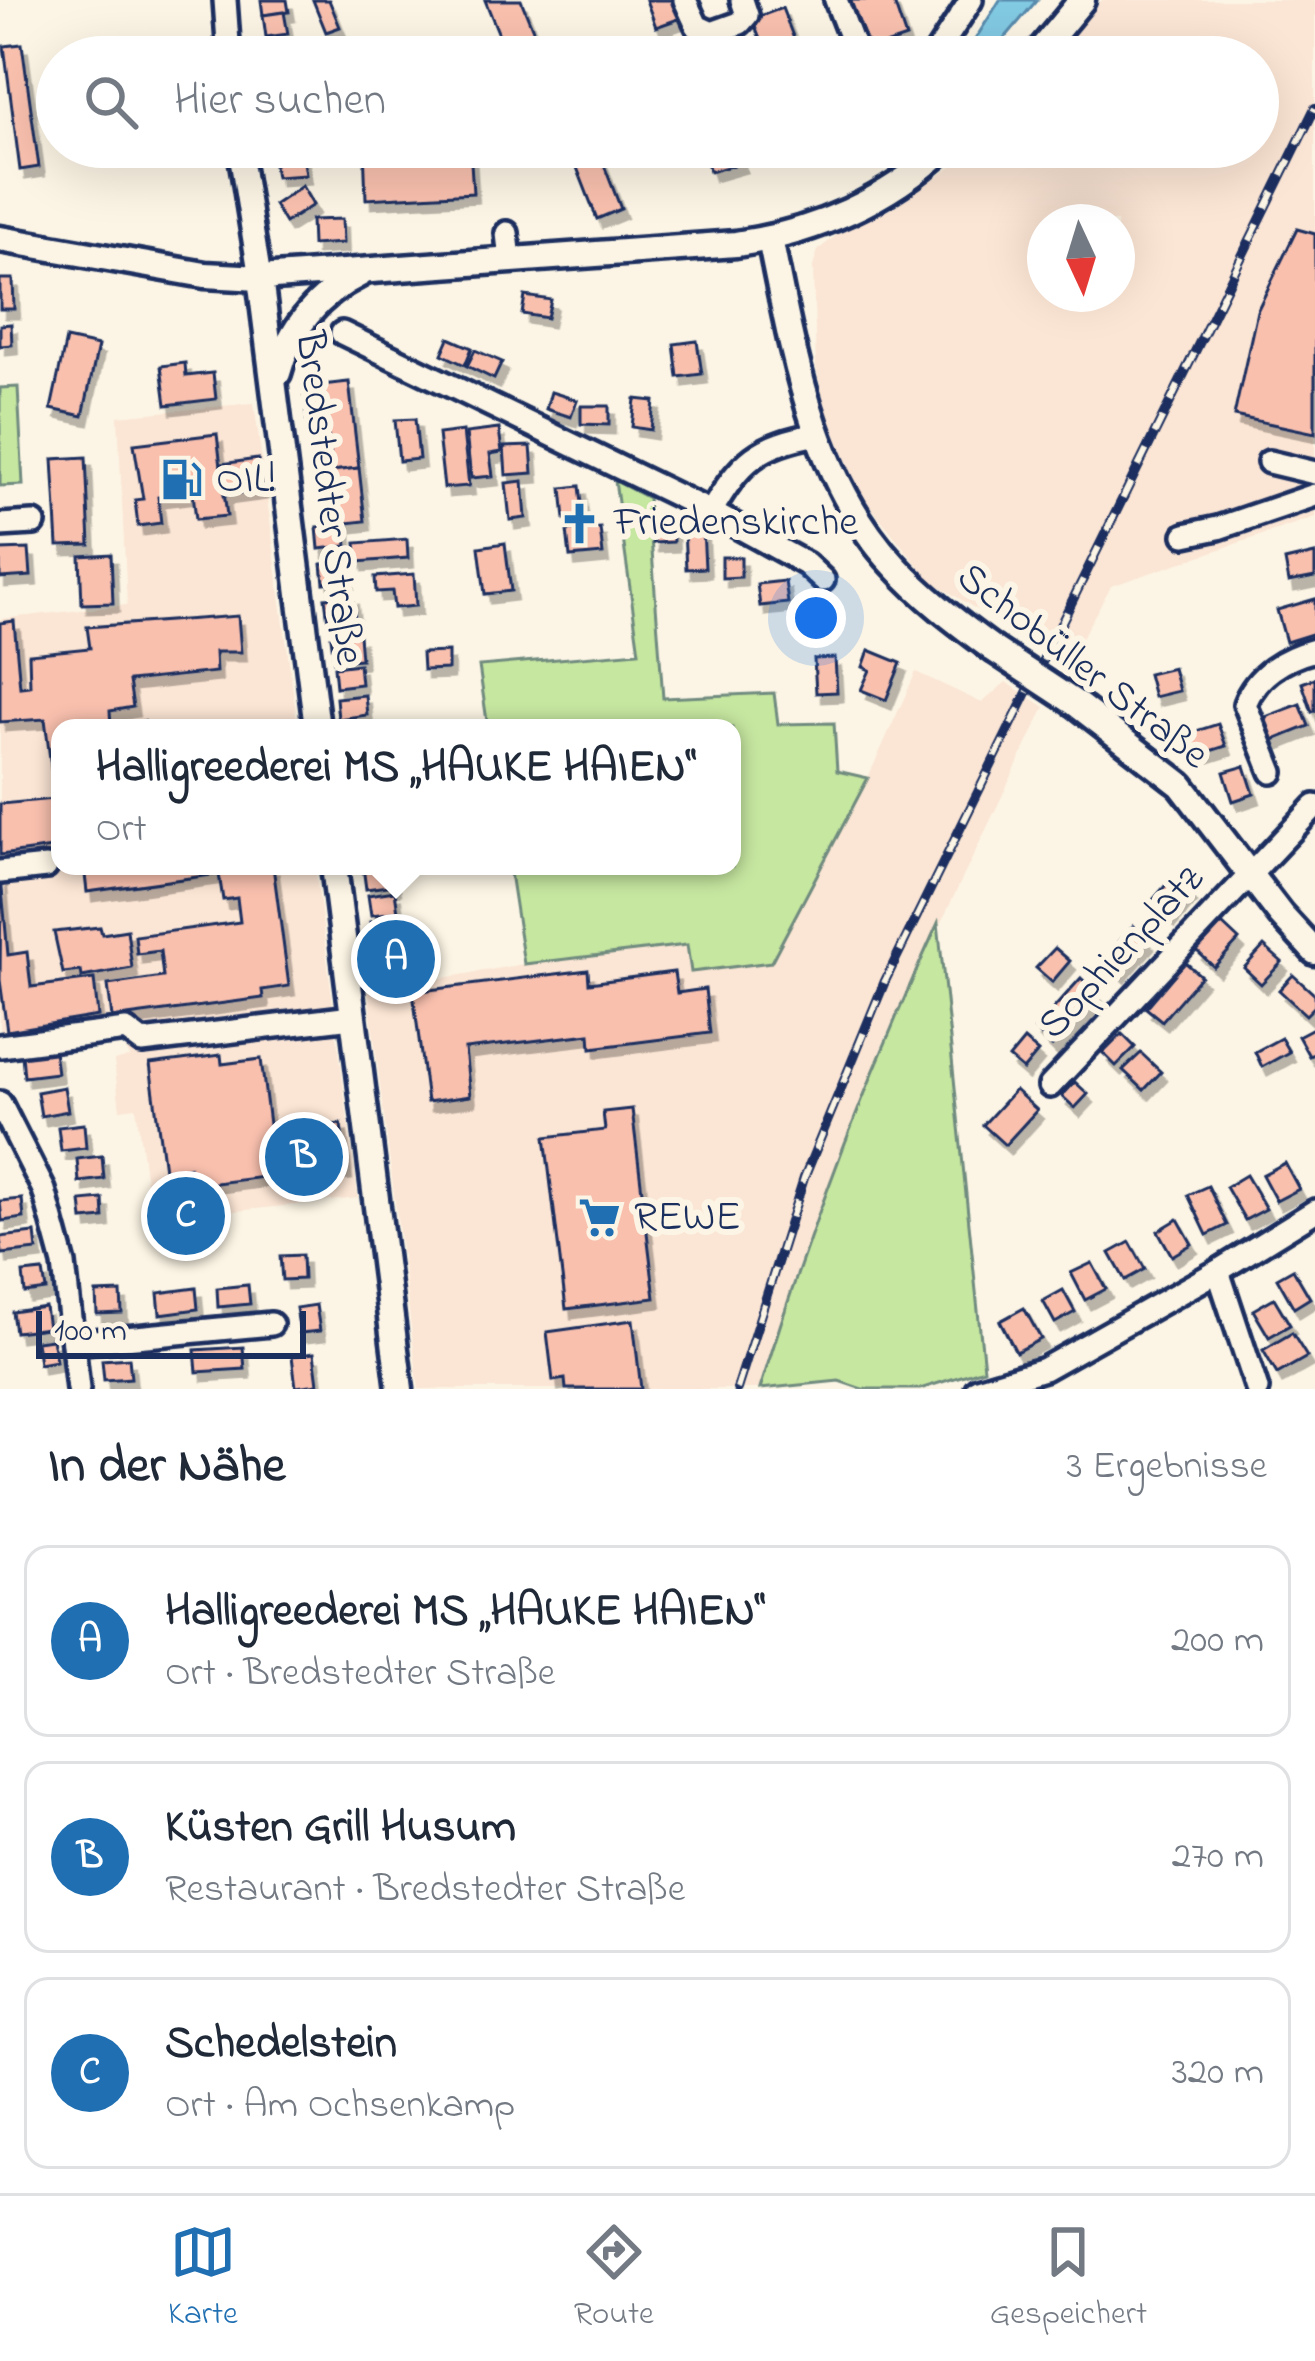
<!DOCTYPE html>
<html lang="de">
<head>
<meta charset="utf-8">
<style>
	body { margin:0; font-family:"Indie Flower",sans-serif; background:#f2f2f3; color:#1f2937 }
	.compass { position:absolute; left:1027px; top:204px; width:108px; height:108px; border-radius:50%; background:#fff; box-shadow:0 12px 48px #0002; rotate:176deg }
	.scale { position:absolute; left:36px; bottom:30px; width:270px; box-sizing:border-box; padding-left:12px; border:6px solid #1b2f5e; border-top:0; font-size:33px; line-height:42px; white-space:nowrap; color:#1b2f5e; -webkit-text-stroke:9px #fcf5e5; paint-order:stroke }
	.you { position:absolute; left:816px; top:618px; width:42px; height:42px; margin:-30px; border:9px solid #fff; border-radius:50%; background:#1a73e8; box-shadow:0 0 0 18px #1a73e833 }
	.badge { display:grid; place-items:center; width:78px; height:78px; border-radius:50%; background:#1f6fb2; color:#fff; font-size:39px; font-weight:700 }
	.pin { position:absolute; translate:-50% -50%; border:6px solid #fff; box-shadow:0 3px 12px #0006 }
	.popup { position:absolute; left:51px; top:719px; width:690px; height:156px; box-sizing:border-box; display:grid; place-content:center; border-radius:24px; background:#fff; filter:drop-shadow(0 3px 9px #0005); font-size:39px; white-space:nowrap; color:#747a83 }
	.popup b { font-size:45px; color:#1f2937 }
	.popup::after { content:''; position:absolute; left:50%; top:100%; margin-left:-24px; border:24px solid transparent; border-top-color:#fff }
	.list { margin:0; padding:0; list-style:none }
	h2 { display:flex; justify-content:space-between; align-items:center; height:156px; margin:0; padding:0 48px; font-size:51px }
	h2 small { font-size:39px; font-weight:400; color:#747a83 }
	.list li { display:grid; grid-template-columns:78px 1fr auto; gap:36px; align-items:center; box-sizing:border-box; height:192px; margin:0 24px 24px; padding:0 24px; border:3px solid #e0e1e3; border-radius:24px }
	.list b { display:block; font-size:45px; white-space:nowrap }
	.list p { margin:0; font-size:39px; white-space:nowrap; color:#747a83 }
	.list em { font-size:39px; font-style:normal; color:#747a83 }
	.icon { flex:none; width:66px; height:66px; fill:none; stroke:currentColor; stroke-width:2; stroke-linecap:round; stroke-linejoin:round }
	.map { position:relative; flex:none; width:1315px; height:1389px; overflow:hidden }
	.search { position:absolute; background:#fff; box-shadow:0 12px 48px #0002; left:36px; right:36px; top:36px; height:132px; display:flex; align-items:center; gap:30px; box-sizing:border-box; padding:0 42px; border-radius:66px; color:#747a83; font-size:45px }
	.sheet { height:804px; background:#fff }
	nav { display:flex; justify-content:space-around; align-items:center; box-sizing:border-box; height:168px; border-top:3px solid #e0e1e3; background:#fff; font-size:33px; color:#747a83 }
	nav a { display:grid; justify-items:center; gap:6px }
	nav .on { color:#1f6fb2 }
	.map>svg:first-child { display:block }
	.built { fill:#fbe5d4; fill-rule:evenodd }
	.green { fill:#c6e7a0; stroke:#708b7f; stroke-width:3 }
	.water { fill:#82c9e2; stroke:#598bad; stroke-width:3 }
	.building { fill:#f9c0ae; stroke:#1b2f5e; stroke-width:3; filter:url(#shadow) }
	.lines { fill:none; stroke-linecap:round; stroke-linejoin:round }
	.minor-casing { stroke:#1b2f5e; stroke-width:30 }
	.major-casing { stroke:#1b2f5e; stroke-width:33 }
	.minor { stroke:#fcf5e5; stroke-width:21 }
	.major { stroke:#fcf5e5; stroke-width:24 }
	.rail-casing { stroke:#1b2f5e; stroke-width:10 }
	.rail { stroke:#fcf5e5; stroke-width:6; stroke-dasharray:18; stroke-linecap:butt }
	.major-bridge-casing { stroke:#1b2f5e; stroke-width:33; stroke-linecap:butt }
	.major-bridge { stroke:#fcf5e5; stroke-width:24 }
	.labels { text-anchor:middle; dominant-baseline:central; stroke-width:12; stroke-linejoin:round; paint-order:stroke }
	.poi-label { font-size:42px; fill:#1b2f5e; stroke:#fcf5e5; text-anchor:start }
	.street-label { font-size:42px; fill:#1b2f5e; stroke:#fcf5e5 }
</style>
</head>
<body>
<div class="map">
<svg width="1315" height="1389" viewBox="0 0 1315 1389">
	<defs>
		<filter id="shadow"><feDropShadow dx="5.5" dy="9" stdDeviation="0" flood-color="#0004"/></filter>
	</defs>
	<rect width="100%" height="100%" fill="#fcf5e5"/>
	<filter id="ink" filterUnits="userSpaceOnUse"><feTurbulence type="fractalNoise" baseFrequency=".00833" numOctaves="2"/><feDisplacementMap in="SourceGraphic" scale="24" xChannelSelector="R" yChannelSelector="G"/><feConvolveMatrix kernelMatrix="1 2 1 2 8 2 1 2 1" color-interpolation-filters="sRGB"/></filter>
	<g filter="url(#ink)">
		<g class="built">
			<path d="M1102,0H1315V517L1111,586L1065,667L929,579L862,496L827,416L816,367L813,267L818,250L838,234L894,207L954,165L972,147H1258V57H1054ZM1045,222H1117V294H1045Z"/>
			<path d="M254,403L298,728H60V866H315L358,1198L151,1220L136,1107L120,1109L114,1061L130,1057L122,1041L0,1054V619L127,605L118,416Z"/>
			<path d="M916,672L982,703L1006,682L1045,707L885,1039L795,1276L760,1389H419L368,991L524,964L688,945L692,972L771,962L868,778Z"/>
		</g>
		<g class="green">
			<path d="M18,387L23,485L0,486V388Z"/>
			<path d="M615,481L648,498L663,698L774,693L778,724L834,723L837,771L868,778L771,962L691,972L687,945L524,964L509,866H732V728H488L479,666L639,652Z"/>
			<path d="M938,923L984,1369L920,1389H862L839,1381L760,1389C809,1229 868,1075 938,923Z"/>
		</g>
		<path class="water" d="M1000,0H1037L989,57H964Z"/>
		<g class="building">
			<path d="M261,0H287L289,12L263,15Z"/>
			<path d="M313,0H329L340,27L326,32Z"/>
			<path d="M485,0H521L544,57H508Z"/>
			<path d="M646,0H678L684,17L656,27Z"/>
			<path d="M844,0H893L906,38L862,53Z"/>
			<path d="M782,8L801,57H767L752,19Z"/>
			<path d="M284,12L288,34L266,37L263,15Z"/>
			<path d="M700,37L707,57H673L670,47Z"/>
			<path d="M22,44L39,167L20,170L4,46Z"/>
			<path d="M364,147H470L473,193L366,199Z"/>
			<path d="M569,147H597L621,209L597,219Z"/>
			<path d="M702,147H736L741,163L710,172Z"/>
			<path d="M302,149L306,175L276,177L272,154Z"/>
			<path d="M302,186L313,205L285,223L274,205Z"/>
			<path d="M342,219L343,243L312,245L311,220Z"/>
			<path d="M1297,229L1315,234V433L1234,416L1257,311Z"/>
			<path d="M0,279H13L14,309H0Z"/>
			<path d="M525,296L551,300L547,318L522,314Z"/>
			<path d="M11,324L12,345L0,346V325Z"/>
			<path d="M449,338L472,348L465,365L442,354Z"/>
			<path d="M66,339L98,346L83,416L51,409Z"/>
			<path d="M697,341L702,374L678,377L674,344Z"/>
			<path d="M475,350L502,362L494,379L467,366Z"/>
			<path d="M185,363L186,376L213,373L216,399L166,405L161,366Z"/>
			<path d="M349,382L359,468L332,471L328,437L309,439L303,387Z"/>
			<path d="M551,392L577,400L571,417L546,409Z"/>
			<path d="M635,399L654,401L651,430L632,427Z"/>
			<path d="M581,406H609V425L581,424Z"/>
			<path d="M415,419L419,459L399,461L395,420Z"/>
			<path d="M499,429L502,452L490,454L493,476L471,478L466,433Z"/>
			<path d="M463,431L469,486L444,488L438,434Z"/>
			<path d="M217,434L227,516L196,519L193,493L158,497L161,523L138,526L135,500L143,499L134,444Z"/>
			<path d="M328,437L331,463L312,465L309,439Z"/>
			<path d="M531,446L533,473L506,475L504,447Z"/>
			<path d="M86,457L90,545L58,546L53,459Z"/>
			<path d="M258,459L262,490L224,495L221,464Z"/>
			<path d="M359,468L365,521L338,524L332,471Z"/>
			<path d="M523,481L526,518L510,520L506,483Z"/>
			<path d="M580,486L585,529L600,528L603,554L570,557L567,531L576,530L575,518L565,519L562,488Z"/>
			<path d="M672,516L673,542L653,543L652,517Z"/>
			<path d="M345,524L347,546L319,549L317,527Z"/>
			<path d="M703,529L705,568L686,569L684,530Z"/>
			<path d="M407,539L408,558L358,562L356,543Z"/>
			<path d="M505,543L511,591L485,594L479,547Z"/>
			<path d="M29,549L31,576L0,578V550Z"/>
			<path d="M111,554L113,603L82,604L80,556Z"/>
			<path d="M1315,554V577L1289,582L1285,561Z"/>
			<path d="M722,557H741V577L722,578Z"/>
			<path d="M346,561L348,580L324,583L322,564Z"/>
			<path d="M414,574L416,606L394,608L392,591L376,592L375,577Z"/>
			<path d="M785,581L788,603L760,606L757,584Z"/>
			<path d="M352,596L355,619L328,621L325,598Z"/>
			<path d="M1315,599V633L1286,642L1277,610Z"/>
			<path d="M238,616L241,652H215L216,672L129,681L133,707L110,711L111,726L144,721L145,728H60V847L0,855V804L55,799L45,719L0,722V623L14,621L20,687L30,686L29,654L90,648L87,627Z"/>
			<path d="M359,635L361,659L334,661L331,637Z"/>
			<path d="M869,650L901,663L886,700L861,690L870,670L863,667Z"/>
			<path d="M448,652V669L423,670L422,653Z"/>
			<path d="M835,658L837,692L816,693L814,659Z"/>
			<path d="M359,664L361,684L336,687L334,667Z"/>
			<path d="M1173,668L1179,691L1154,697L1148,674Z"/>
			<path d="M1315,678V711L1312,712L1302,683Z"/>
			<path d="M365,695L367,715L338,719L336,698Z"/>
			<path d="M1300,704L1309,726L1269,742L1260,719Z"/>
			<path d="M1218,724L1226,746L1194,756L1187,734Z"/>
			<path d="M1245,766L1254,794L1233,801L1224,772Z"/>
			<path d="M84,866H273L289,986L262,990L263,998L112,1018L108,985L163,977L160,951L137,954L135,936L240,922L237,898L223,900L219,874L87,892Z"/>
			<path d="M392,866L395,885L366,889L363,867Z"/>
			<path d="M1,877L8,955L27,952L31,987L94,979L98,1016L7,1031L0,980Z"/>
			<path d="M1172,878L1190,894L1169,918L1151,902Z"/>
			<path d="M395,891L398,912L371,915L368,895Z"/>
			<path d="M396,918L399,939L374,943L370,922Z"/>
			<path d="M1222,924L1239,940L1214,967L1197,951Z"/>
			<path d="M1133,926L1148,940L1119,973L1104,959Z"/>
			<path d="M100,927L102,934L127,930L132,968L82,977L81,971L63,973L54,932Z"/>
			<path d="M416,943L420,970L376,976L373,948Z"/>
			<path d="M1264,946L1282,962L1261,984L1244,968Z"/>
			<path d="M1055,948L1070,961L1052,982L1036,968Z"/>
			<path d="M1185,962L1201,976L1162,1021L1146,1008Z"/>
			<path d="M588,970L589,983L674,972L677,993L705,989L710,1033L591,1048L590,1034L465,1049L470,1096L427,1102L413,992Z"/>
			<path d="M1293,975L1315,995V1006L1306,1015L1279,990Z"/>
			<path d="M1081,978L1099,995L1052,1046L1035,1029Z"/>
			<path d="M1315,1027V1053L1309,1056L1298,1036Z"/>
			<path d="M1122,1034L1135,1047L1116,1066L1103,1053Z"/>
			<path d="M1281,1038L1289,1052L1262,1067L1255,1052Z"/>
			<path d="M1024,1040L1038,1052L1023,1070L1009,1058Z"/>
			<path d="M54,1051L57,1073L24,1077L22,1055Z"/>
			<path d="M1141,1053L1161,1072L1144,1090L1123,1070Z"/>
			<path d="M221,1055L222,1064L261,1059L273,1157L262,1158L264,1177L192,1186L189,1167L164,1170L150,1064Z"/>
			<path d="M1075,1082L1088,1094L1075,1108L1062,1096Z"/>
			<path d="M64,1087L68,1111L41,1116L37,1092Z"/>
			<path d="M1015,1090L1037,1110L1005,1145L983,1125Z"/>
			<path d="M632,1109L655,1298L566,1309L545,1137L605,1130L603,1112Z"/>
			<path d="M84,1124L86,1148L61,1151L58,1127Z"/>
			<path d="M341,1124L346,1170L312,1174L307,1128Z"/>
			<path d="M292,1130L311,1133L315,1181L296,1183Z"/>
			<path d="M102,1156L104,1179L79,1182L77,1159Z"/>
			<path d="M1285,1163L1299,1189L1276,1201L1262,1175Z"/>
			<path d="M1246,1175L1266,1209L1245,1220L1226,1187Z"/>
			<path d="M1208,1186L1227,1225L1207,1235L1188,1195Z"/>
			<path d="M22,1199L24,1218L2,1221L0,1201Z"/>
			<path d="M103,1199L104,1218L83,1220L81,1201Z"/>
			<path d="M1178,1219L1192,1244L1172,1256L1158,1231Z"/>
			<path d="M35,1233L37,1250L2,1254L0,1237Z"/>
			<path d="M1130,1242L1145,1269L1125,1280L1110,1253Z"/>
			<path d="M302,1255L303,1279L282,1280L280,1256Z"/>
			<path d="M1092,1263L1106,1289L1085,1300L1071,1273Z"/>
			<path d="M1293,1269L1310,1298L1294,1308L1277,1278Z"/>
			<path d="M43,1271L46,1290L25,1293L23,1273Z"/>
			<path d="M248,1285L250,1304L218,1307L217,1288Z"/>
			<path d="M196,1288L198,1309L160,1314L158,1293Z"/>
			<path d="M1063,1290L1075,1312L1055,1323L1043,1301Z"/>
			<path d="M121,1292L122,1313L97,1314L96,1293Z"/>
			<path d="M1274,1298L1290,1325L1269,1337L1253,1310Z"/>
			<path d="M316,1305L320,1331L300,1333L296,1308Z"/>
			<path d="M45,1307L48,1328L15,1332L12,1312Z"/>
			<path d="M1024,1308L1041,1339L1016,1352L1000,1321Z"/>
			<path d="M633,1320L641,1389H566L565,1379L553,1381L547,1332Z"/>
			<path d="M1292,1333L1307,1357L1277,1374L1263,1350Z"/>
			<path d="M52,1339L56,1361L39,1364L36,1341Z"/>
			<path d="M243,1347L245,1369L197,1372L195,1350Z"/>
			<path d="M314,1353L318,1384L296,1387L292,1356Z"/>
			<path d="M129,1358L131,1378L104,1380L102,1360Z"/>
		</g>
		<g class="lines">
			<defs>
				<g id="minor">
					<path d="M225,0L229,57"/>
					<path d="M685,0L697,26L712,33L740,23L747,15L742,0"/>
					<path d="M836,0L858,57"/>
					<path d="M934,57L971,0"/>
					<path d="M239,147L260,278"/>
					<path d="M507,233L510,260"/>
					<path d="M342,333L711,512C741,460 758,445 818,434"/>
					<path d="M1269,462L1315,473"/>
					<path d="M711,512L806,564L823,580"/>
					<path d="M0,525L34,523"/>
					<path d="M1185,535L1218,528L1315,495"/>
					<path d="M1272,772L1245,704C1256,675 1284,658 1315,650"/>
					<path d="M0,872L46,867"/>
					<path d="M0,1046L126,1030L142,1042L352,1017"/>
					<path d="M1050,1086L1315,806"/>
					<path d="M0,1103L44,1190L64,1264L78,1389"/>
					<path d="M1218,1271L1257,1389"/>
					<path d="M73,1343L271,1324"/>
					<path d="M977,1389L1044,1369L1218,1271L1315,1211"/>
				</g>
				<g id="major">
					<path d="M1035,57L1082,0"/>
					<path d="M0,239L205,275L260,278L736,244C813,233 888,201 945,147"/>
					<path d="M770,239C793,351 813,479 894,565C924,598 958,623 993,649"/>
					<path d="M260,278L317,728"/>
					<path d="M278,373C289,329 319,294 360,274"/>
					<path d="M1075,703L1181,785L1281,915L1315,952"/>
					<path d="M334,866L400,1389"/>
				</g>
			</defs>
			<use href="#minor" class="minor-casing"/>
			<use href="#major" class="major-casing"/>
			<use href="#minor" class="minor"/>
			<use href="#major" class="major"/>
			<defs>
				<path id="rail" d="M737,1389L804,1178L885,981L1315,108"/>
			</defs>
			<use href="#rail" class="rail-casing"/>
			<use href="#rail" class="rail"/>
			<defs>
				<path id="major-bridge" d="M993,649L1075,703"/>
			</defs>
			<use href="#major-bridge" class="major-bridge-casing"/>
			<use href="#major-bridge" class="major-bridge"/>
		</g>
	</g>
	<defs>
		<symbol id="fuel-bare" viewBox="-9 -9 18 18"><path d="M-5.5-6h7V0h2V4h1.3V-2.5L3-4.5l.8-.8L6-3V5H2.5V1h-1V6h-7ZM-4.2-4.7v3.2H.2V-4.7Z" fill="#1f6fb2" stroke="#fcf5e5" stroke-width="2.5" paint-order="stroke"/></symbol>
		<symbol id="church-bare" viewBox="-9 -9 18 18"><path d="M-1.2-6h2.4v3.5h3.3v2.4h-3.3V6h-2.4V-.1h-3.3v-2.4h3.3Z" fill="#1f6fb2" stroke="#fcf5e5" stroke-width="2.5" paint-order="stroke"/></symbol>
		<symbol id="supermarket-bare" viewBox="-9 -9 18 18"><path d="M-6-5.5h2.5l.6 2H6L4.5 2H-2.5L-4.4-4H-6ZM-1.5 3.2a1.3 1.3 0 1 0 .1 0ZM3 3.2a1.3 1.3 0 1 0 .1 0Z" fill="#1f6fb2" stroke="#fcf5e5" stroke-width="2.5" paint-order="stroke"/></symbol>
	</defs>
	<g fill-rule="evenodd">
		<use href="#fuel-bare" x="152" y="450" width="59" height="59"/>
		<use href="#church-bare" x="550" y="494" width="59" height="59"/>
		<use href="#supermarket-bare" x="570" y="1188" width="59" height="59"/>
	</g>
	<g class="labels">
		<g class="poi-label">
			<text x="216" y="480">OIL!</text>
			<text x="614" y="523">Friedenskirche</text>
			<text x="634" y="1218">REWE</text>
		</g>
		<g class="street-label">
			<text transform="translate(328 498) rotate(83)">Bredstedter Straße</text>
			<text transform="translate(1082 667) rotate(38)">Schobüller Straße</text>
			<text transform="translate(1122 953) rotate(-47)">Sophienplatz</text>
		</g>
	</g>
</svg>
<svg class="compass" viewBox="-18 -18 36 36"><path d="M0-13l5 13h-10z" fill="#e53935"/><path d="M0 13l5-13h-10z" fill="#747a83"/></svg>
<div class="scale">100 m</div>
<div class="you"></div>
<div class="pin badge" style="left:396px;top:959px">A</div>
<div class="popup"><b>Halligreederei MS „HAUKE HAIEN“</b>Ort</div>
<div class="pin badge" style="left:304px;top:1157px">B</div>
<div class="pin badge" style="left:186px;top:1216px">C</div>
<div class="search"><svg class="icon" aria-label="search" viewBox="0 0 24 24"><circle cx="10" cy="10" r="6"/><path d="M15 15l6 6"/></svg>Hier suchen</div>
</div>
<section class="sheet">
<h2>In der Nähe<small>3 Ergebnisse</small></h2>
<ul class="list">
<li><span class="badge">A</span><div><b>Halligreederei MS „HAUKE HAIEN“</b><p>Ort · Bredstedter Straße</p></div><em>200 m</em></li>
<li><span class="badge">B</span><div><b>Küsten Grill Husum</b><p>Restaurant · Bredstedter Straße</p></div><em>270 m</em></li>
<li><span class="badge">C</span><div><b>Schedelstein</b><p>Ort · Am Ochsenkamp</p></div><em>320 m</em></li>
</ul>
</section>
<nav>
<a class="on"><svg class="icon" aria-label="map" viewBox="0 0 24 24"><path d="M3 6l6-2 6 2 6-2v14l-6 2-6-2-6 2zM9 4v14M15 6v14"/></svg>Karte</a>
<a><svg class="icon" aria-label="directions" viewBox="0 0 24 24"><path d="M12 3l9 9-9 9-9-9zM9 14v-3h6M13 9l2 2-2 2"/></svg>Route</a>
<a><svg class="icon" aria-label="saved" viewBox="0 0 24 24"><path d="M7 4h10v16l-5-4-5 4z"/></svg>Gespeichert</a>
</nav>
</body>
</html>
